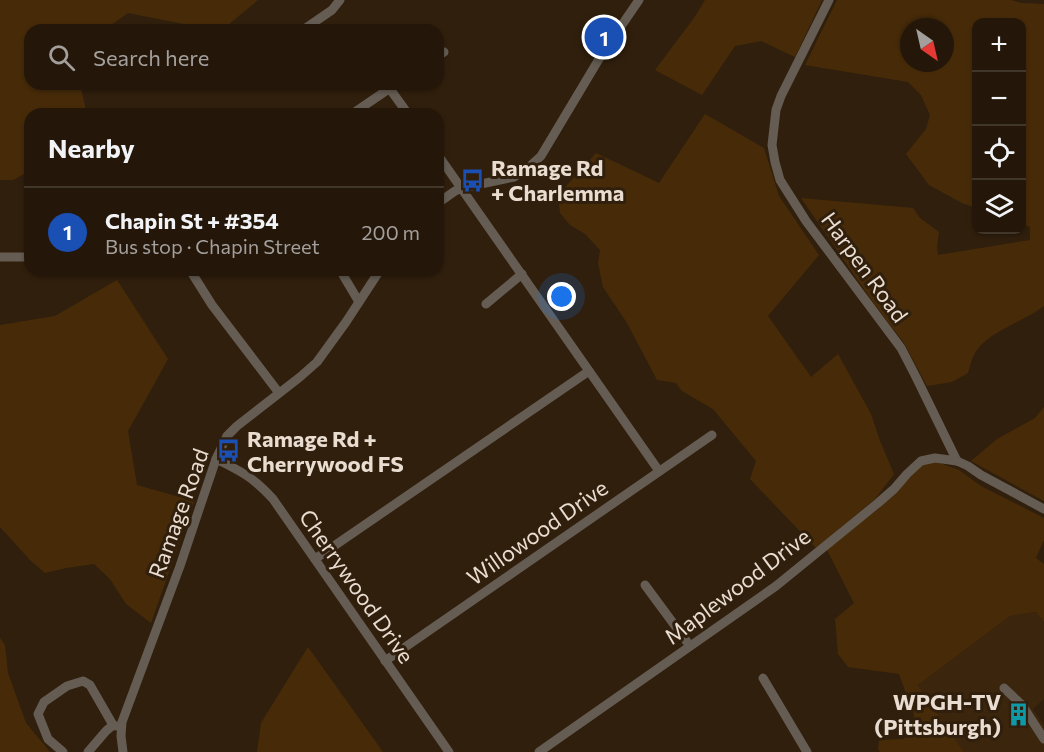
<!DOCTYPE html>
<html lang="en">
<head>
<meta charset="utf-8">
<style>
	body { margin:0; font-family:Commissioner,sans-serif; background:#2c2012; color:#f1f3f6 }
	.controls { position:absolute; right:18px; top:18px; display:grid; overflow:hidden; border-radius:12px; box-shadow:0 2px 4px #0004 }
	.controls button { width:54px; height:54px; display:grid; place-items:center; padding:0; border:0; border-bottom:2px solid #41362a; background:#241709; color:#f1f3f6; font:30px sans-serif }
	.compass { position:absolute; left:900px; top:18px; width:54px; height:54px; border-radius:50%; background:#241709; box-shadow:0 2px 4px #0004; rotate:146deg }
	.you { position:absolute; left:562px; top:297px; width:21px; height:21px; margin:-15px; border:4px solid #fff; border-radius:50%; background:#1a73e8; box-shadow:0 0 0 9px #1a73e833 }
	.badge { display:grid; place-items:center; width:39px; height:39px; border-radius:50%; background:#6bd362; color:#fff; font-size:20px; font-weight:700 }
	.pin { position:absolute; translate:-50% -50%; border:3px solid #fff; box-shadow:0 2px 6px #0006 }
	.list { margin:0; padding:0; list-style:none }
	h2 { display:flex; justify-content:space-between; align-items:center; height:78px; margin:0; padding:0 24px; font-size:26px }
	h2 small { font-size:20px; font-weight:400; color:#a39f9c }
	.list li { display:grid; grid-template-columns:39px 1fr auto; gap:18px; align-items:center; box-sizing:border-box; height:90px; padding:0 24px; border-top:2px solid #41362a }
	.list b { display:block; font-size:22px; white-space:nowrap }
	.list p { margin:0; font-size:20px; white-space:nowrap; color:#a39f9c }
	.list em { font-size:20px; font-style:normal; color:#a39f9c }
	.icon { flex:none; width:33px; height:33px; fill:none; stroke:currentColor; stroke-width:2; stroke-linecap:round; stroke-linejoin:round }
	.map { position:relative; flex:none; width:1044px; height:752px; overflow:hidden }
	.search { position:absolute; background:#241709; box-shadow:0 2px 4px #0004; left:24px; top:24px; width:420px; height:66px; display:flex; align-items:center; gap:15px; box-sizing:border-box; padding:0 21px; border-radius:18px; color:#a39f9c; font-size:22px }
	.panel { position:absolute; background:#241709; box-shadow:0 2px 4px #0004; left:24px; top:108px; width:420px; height:168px; border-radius:18px }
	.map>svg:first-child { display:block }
	.built { fill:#3b250c }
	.green { fill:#472b09; fill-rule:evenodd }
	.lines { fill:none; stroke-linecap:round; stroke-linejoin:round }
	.minor { stroke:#655d53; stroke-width:9 }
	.labels { text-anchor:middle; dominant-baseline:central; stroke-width:6; stroke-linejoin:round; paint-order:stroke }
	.poi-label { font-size:22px; font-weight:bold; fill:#e9ddd1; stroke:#301f0c; text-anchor:start }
	.street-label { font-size:22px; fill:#e9ddd1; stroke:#301f0c }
</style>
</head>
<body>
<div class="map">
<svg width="1044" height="752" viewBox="0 0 1044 752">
	<rect width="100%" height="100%" fill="#301f0c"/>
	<path class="built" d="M1037,612L1044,622V699L1033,709L1044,725V752H964L918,685L1010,616Z"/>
	<g class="green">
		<path d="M0,0H258L222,30H214L128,13L104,30H30V84H80L86,110L85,114H30V171L13,180H0Z"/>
		<path d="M705,0H822L795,57L761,41L735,46L702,95L655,70L694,18Z"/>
		<path d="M837,0H1011L1021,3L1044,4V306C1024,322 985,332 974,355C971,360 970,367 968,373L952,382L927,386L904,343L875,305L801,198L913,208L920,218L939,232L937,247L938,255L1030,240V227L1022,224V22H976V208L962,203L929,185L906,154L926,129L930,115L921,95L908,82L805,65ZM909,27H945V63H909Z"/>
		<path d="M705,114L764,148L779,196L819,255L768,316L811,377L838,354L871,414L880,441L894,474L875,499L816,548L750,479L756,461L713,409L682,391L676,383L657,380L627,323L603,287L598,263L600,250L585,234L570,225L560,213L558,195L596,153L659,183Z"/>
		<path d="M117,280L168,359L128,431L137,485L194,501L151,623L126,604L110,579L94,564L66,568L45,573L31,561L0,527V325L55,316Z"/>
		<path d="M1044,407V501L971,461L997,439L1035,418Z"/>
		<path d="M937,462L959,470L981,486L1044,518V540L1036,558L1044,564V622L1036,612L1010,616L918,685L964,752H880L878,749L879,740L903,739L912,732L914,715L899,674L848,667L838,654L835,619L854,603L826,548L877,510L923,465Z"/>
		<path d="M0,638L5,645L8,673L26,723L50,752H0Z"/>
		<path d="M308,647L383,752H257L261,723Z"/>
	</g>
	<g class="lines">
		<g class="minor">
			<path d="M829,0L781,96L776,110L772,145L775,162L780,180L806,221L901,348L916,377L957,461"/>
			<path d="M303,30L332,10L340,0"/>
			<path d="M438,56L444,52"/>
			<path d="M390,89L408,114"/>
			<path d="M352,114L396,84"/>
			<path d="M438,155L659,471"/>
			<path d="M438,203L455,191L462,188L514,177L529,167L541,156L602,54L639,0"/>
			<path d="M0,257H30"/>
			<path d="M190,270L212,305L279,393"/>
			<path d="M340,270L359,302"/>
			<path d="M486,304L522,274"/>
			<path d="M216,459C241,471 254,478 273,499L449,752"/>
			<path d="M315,559L589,371"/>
			<path d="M645,585L690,646"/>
			<path d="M385,661L712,435"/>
			<path d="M763,678L807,752"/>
			<path d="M1004,688L1022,705L1044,739"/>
			<path d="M63,752L48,739L38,714L44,702L67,686L83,681L90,685L113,725"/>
			<path d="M88,752L106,731L113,725L116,726"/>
			<path d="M123,752L121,736L122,722L180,566L216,459L227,436L237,426L300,377L317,362L346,322L380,270"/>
			<path d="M539,752L776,586L878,503L894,489L907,474L921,461L935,458L957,461L968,466L981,475L1044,509"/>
		</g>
	</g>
	<defs>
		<symbol id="bus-bare" viewBox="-9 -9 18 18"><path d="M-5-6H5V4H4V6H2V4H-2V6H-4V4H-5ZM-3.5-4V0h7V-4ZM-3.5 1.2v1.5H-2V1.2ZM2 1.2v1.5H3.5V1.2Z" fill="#1a4fb4" stroke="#301f0c" stroke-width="2.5" paint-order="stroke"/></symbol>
		<symbol id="building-bare" viewBox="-9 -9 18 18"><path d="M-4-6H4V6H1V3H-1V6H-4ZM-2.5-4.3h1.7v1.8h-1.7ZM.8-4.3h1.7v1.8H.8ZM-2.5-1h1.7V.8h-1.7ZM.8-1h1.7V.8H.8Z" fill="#0f9aa8" stroke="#301f0c" stroke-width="2.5" paint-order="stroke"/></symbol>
	</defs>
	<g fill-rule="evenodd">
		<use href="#bus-bare" x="456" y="164" width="33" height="33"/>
		<use href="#bus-bare" x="212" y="434" width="33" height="33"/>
		<use href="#building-bare" x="1002" y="698" width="33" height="33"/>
	</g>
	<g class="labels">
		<g class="poi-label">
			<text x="491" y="167">Ramage Rd<tspan x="491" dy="25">+ Charlemma</tspan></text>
			<text x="247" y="438">Ramage Rd +<tspan x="247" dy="25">Cherrywood FS</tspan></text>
			<text x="1001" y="701" text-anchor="end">WPGH-TV<tspan x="1001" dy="25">(Pittsburgh)</tspan></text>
		</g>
		<g class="street-label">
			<text transform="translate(865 267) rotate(54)">Harpen Road</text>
			<text transform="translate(178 513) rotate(-70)">Ramage Road</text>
			<text transform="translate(537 532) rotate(-35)">Willowood Drive</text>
			<text transform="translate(357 586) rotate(55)">Cherrywood Drive</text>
			<text transform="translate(737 586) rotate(-37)">Maplewood Drive</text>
		</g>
	</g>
</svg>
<div class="controls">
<button>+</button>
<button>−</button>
<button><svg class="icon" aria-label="locate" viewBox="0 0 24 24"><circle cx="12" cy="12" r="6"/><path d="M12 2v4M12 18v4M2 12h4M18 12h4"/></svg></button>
<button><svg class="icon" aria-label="layers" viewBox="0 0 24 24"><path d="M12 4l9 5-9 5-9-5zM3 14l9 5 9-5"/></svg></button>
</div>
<svg class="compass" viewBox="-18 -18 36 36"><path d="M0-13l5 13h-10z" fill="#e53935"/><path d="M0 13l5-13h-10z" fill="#a39f9c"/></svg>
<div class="you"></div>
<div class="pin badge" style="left:604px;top:37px;background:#1a4fb4">1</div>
<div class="search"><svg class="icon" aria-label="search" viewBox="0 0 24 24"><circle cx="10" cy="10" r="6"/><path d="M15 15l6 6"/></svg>Search here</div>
<section class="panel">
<h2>Nearby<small></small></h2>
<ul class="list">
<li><span class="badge" style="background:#1a4fb4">1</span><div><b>Chapin St + #354</b><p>Bus stop · Chapin Street</p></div><em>200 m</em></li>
</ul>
</section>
</div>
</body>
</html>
